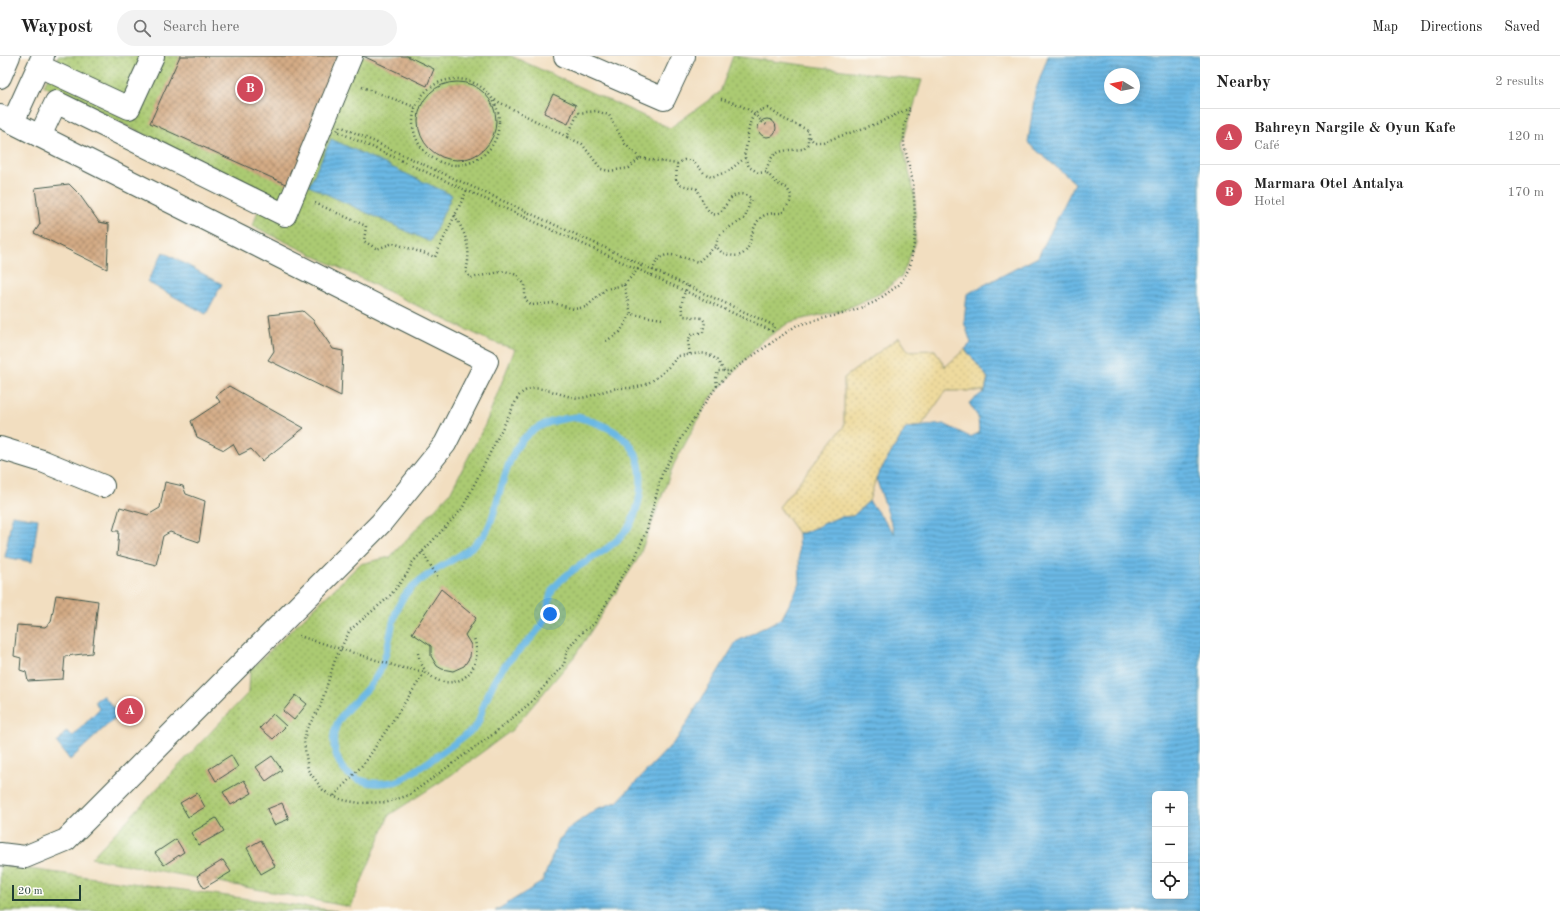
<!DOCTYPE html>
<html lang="en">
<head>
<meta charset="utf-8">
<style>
	body { margin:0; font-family:"Old Standard TT",serif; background:#f2f2f2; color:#222 }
	.controls { position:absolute; right:12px; bottom:12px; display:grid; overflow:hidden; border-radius:6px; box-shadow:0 2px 10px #0003 }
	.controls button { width:36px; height:36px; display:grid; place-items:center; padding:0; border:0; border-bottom:1px solid #e0e0e0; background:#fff; color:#222; font:20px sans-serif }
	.compass { position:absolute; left:1104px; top:12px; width:36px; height:36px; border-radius:50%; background:#fff; box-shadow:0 2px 10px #0003; rotate:280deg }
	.scale { position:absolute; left:12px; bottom:10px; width:69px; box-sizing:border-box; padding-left:4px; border:2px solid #1f3d34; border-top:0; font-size:11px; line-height:14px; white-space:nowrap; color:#1f3d34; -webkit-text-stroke:3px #fdfcf7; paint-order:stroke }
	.you { position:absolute; left:550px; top:558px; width:14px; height:14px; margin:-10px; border:3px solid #fff; border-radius:50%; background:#1a73e8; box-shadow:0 0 0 6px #1a73e833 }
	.badge { display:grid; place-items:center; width:26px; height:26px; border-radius:50%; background:#d1495b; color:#fff; font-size:13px; font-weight:700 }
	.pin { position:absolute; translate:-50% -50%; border:2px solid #fff; box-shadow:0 1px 4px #0006 }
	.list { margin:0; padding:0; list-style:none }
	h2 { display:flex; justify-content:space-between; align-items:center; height:52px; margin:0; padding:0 16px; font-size:17px }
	h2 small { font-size:13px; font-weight:400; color:#767676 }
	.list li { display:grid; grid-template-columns:26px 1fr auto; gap:12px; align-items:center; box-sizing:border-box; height:56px; padding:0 16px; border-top:1px solid #e0e0e0 }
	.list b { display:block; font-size:15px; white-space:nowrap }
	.list p { margin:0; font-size:13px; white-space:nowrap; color:#767676 }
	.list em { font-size:13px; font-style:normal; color:#767676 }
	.icon { flex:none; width:22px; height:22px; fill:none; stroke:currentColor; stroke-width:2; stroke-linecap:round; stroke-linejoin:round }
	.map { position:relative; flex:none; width:1200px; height:855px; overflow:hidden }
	header { display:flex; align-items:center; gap:24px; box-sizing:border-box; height:56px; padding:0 20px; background:#fff; border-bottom:1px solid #e0e0e0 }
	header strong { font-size:19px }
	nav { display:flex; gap:22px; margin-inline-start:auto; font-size:14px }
	.search { width:280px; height:36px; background:#f2f2f2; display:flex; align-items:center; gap:10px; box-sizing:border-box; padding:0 14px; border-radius:22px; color:#767676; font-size:15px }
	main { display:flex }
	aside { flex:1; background:#fff }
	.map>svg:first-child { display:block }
	.grass { fill:url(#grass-dots); stroke:#658453 }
	.sand { fill:url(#sand-dots); stroke:#868c69 }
	.water { fill:url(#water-rules); stroke:#447a8c; fill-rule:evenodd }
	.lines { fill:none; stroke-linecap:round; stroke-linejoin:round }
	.stream { stroke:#6ab8e4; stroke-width:7 }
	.building { fill:url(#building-cross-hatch) }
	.minor-casing { stroke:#3f5549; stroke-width:24 }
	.path { stroke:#3f5549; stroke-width:2.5; stroke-dasharray:1 3; stroke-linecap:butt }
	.minor { stroke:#fff; stroke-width:22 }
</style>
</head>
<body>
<header>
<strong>Waypost</strong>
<div class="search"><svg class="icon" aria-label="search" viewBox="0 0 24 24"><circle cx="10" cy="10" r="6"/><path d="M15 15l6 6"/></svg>Search here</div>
<nav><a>Map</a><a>Directions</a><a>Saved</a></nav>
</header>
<main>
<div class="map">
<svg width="1200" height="855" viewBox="0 0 1200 855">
	<defs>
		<pattern id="grass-dots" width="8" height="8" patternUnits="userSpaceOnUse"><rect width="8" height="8" fill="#abca72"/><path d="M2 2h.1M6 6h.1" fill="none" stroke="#8ba55e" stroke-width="1.8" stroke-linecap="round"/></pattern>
		<pattern id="sand-dots" width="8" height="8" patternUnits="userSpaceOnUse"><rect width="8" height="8" fill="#eeda9e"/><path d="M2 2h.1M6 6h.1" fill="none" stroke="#ccbc89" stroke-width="1.8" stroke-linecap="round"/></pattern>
		<pattern id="water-rules" width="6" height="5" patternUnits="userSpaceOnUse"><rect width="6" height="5" fill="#6ab8e4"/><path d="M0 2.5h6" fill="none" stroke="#5797ba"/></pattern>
		<pattern id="building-cross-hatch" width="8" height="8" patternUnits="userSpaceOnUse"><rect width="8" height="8" fill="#d4ab85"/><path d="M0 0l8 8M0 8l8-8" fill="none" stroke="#ab8c6e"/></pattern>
	</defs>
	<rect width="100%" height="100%" fill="#fdfcf7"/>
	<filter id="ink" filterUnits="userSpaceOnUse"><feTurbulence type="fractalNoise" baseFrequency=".025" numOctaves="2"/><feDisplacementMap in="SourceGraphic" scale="8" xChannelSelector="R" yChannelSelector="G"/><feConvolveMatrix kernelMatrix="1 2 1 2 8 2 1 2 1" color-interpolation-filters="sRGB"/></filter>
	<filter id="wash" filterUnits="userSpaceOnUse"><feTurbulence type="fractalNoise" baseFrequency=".012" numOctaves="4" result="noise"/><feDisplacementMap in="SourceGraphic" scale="16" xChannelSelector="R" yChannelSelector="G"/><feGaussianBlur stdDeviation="0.9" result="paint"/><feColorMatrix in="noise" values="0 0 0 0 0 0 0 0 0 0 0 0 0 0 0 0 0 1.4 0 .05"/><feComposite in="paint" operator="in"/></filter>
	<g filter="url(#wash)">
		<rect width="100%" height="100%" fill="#f2dec0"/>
		<g class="grass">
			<path d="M58,0H511L670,72L720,36L733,0L922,24L902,88L915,140V188L902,220L879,238L846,253L790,266L762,285L709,344L674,408L639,501L574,601L512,674L451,719L389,759L351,851L91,802L249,636L250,614L360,508L390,501L450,437L485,369L515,293L490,285L253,170L264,136L44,30Z"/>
			<path d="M0,809L337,855H0Z"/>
		</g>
		<path class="sand" d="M899,281L908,295L935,294L945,311L965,293L988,322L985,335H946L921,370L906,372L876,422L869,445L853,460L839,461L803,477H798L779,451L844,370V322Z"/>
		<g class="water">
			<path d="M1048,0H1200V855H495L542,826L559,784L568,773L596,753L617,746L677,683L736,586L782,562L800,527L798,477H803L839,461L853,460L869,445L895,478L876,422L906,372L944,368L970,381L979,377L978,361L969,347L985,335L988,322L965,293L971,287L964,266L967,238L1038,201L1075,127L1028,87L1035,36ZM1110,18H1134V42H1110ZM1155,738H1185V840H1155Z"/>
			<path d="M331,83L452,139L430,186L309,130Z"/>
			<path d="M163,196L222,228L206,258L147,226Z"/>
			<path d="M12,459L38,463L32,506L5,501Z"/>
			<path d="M103,639L119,658L70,704L57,687L66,675L73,680L99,653L95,645Z"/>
		</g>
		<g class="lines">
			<path class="stream" d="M577,361C621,372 646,390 640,438C638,452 634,465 625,476C605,500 572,508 553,533C547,542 550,554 545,563C534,584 516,594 502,613C492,626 488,639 482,654C481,659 479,665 477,669C471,677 407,722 397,725C393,727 387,726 382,727C368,728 349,723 341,710C315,660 363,650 380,614C393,588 388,555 410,533C432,511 464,503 484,479C491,470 494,456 497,445C512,394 518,367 577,361Z"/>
		</g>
		<g id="blocks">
			<g class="building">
				<path d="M180,0H349L290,130L150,67Z"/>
				<path d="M363,0H407L434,13L427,30Z"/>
				<circle cx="457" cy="65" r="39"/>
				<path d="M553,38L576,49L568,68L544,57Z"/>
				<circle cx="767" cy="72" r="9"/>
				<path d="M69,128L79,138L99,166L109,168L107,213L34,177L40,168L35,132Z"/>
				<path d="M303,255L313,264L333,293L343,295L341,340L268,304L274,295L269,259Z"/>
				<path d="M229,330L304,372L262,405L251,393L239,399L233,388L224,394L197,381L191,365L220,346L216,340Z"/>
				<path d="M165,426L183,430L186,438L205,445L199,486L170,476L163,480L156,509L117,499L119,475H113L120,451L148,459L160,452Z"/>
				<path d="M441,533L476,562L465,579L471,589L470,601L464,610L453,615L442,613L437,610L431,600V590L412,577Z"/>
				<path d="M56,539L98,545L92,597L65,600L63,623L28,625L26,616L20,614L21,602L14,600L17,569L45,571L51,566Z"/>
				<path d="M296,639L307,648L294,664L283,655Z"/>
				<path d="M273,658L286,670L273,683L260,672Z"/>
				<path d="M231,699L238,711L216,725L209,713Z"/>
				<path d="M272,700L282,714L266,725L256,711Z"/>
				<path d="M244,724L252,737L231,749L223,736Z"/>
				<path d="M197,737L205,751L188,761L180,747Z"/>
				<path d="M282,747L289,763L274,769L267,753Z"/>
				<path d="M216,762L224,775L199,789L191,777Z"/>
				<path d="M176,783L184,796L164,809L155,797Z"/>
				<path d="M261,784L275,810L261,818L247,792Z"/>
				<path d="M223,804L231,816L204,832L197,820Z"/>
			</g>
		</g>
	</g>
	<g filter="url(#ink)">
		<use href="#blocks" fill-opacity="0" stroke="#3f5549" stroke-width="1"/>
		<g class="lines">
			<defs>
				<g id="minor">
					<path d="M565,0L664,43L684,0"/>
					<path d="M39,10L129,52L153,0"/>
					<path d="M0,21L9,0"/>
					<path d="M0,60L487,305L445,388L381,467L66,784L25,801L0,798"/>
					<path d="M13,66L43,0"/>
					<path d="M40,80L56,46L285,159L351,0"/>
					<path d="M0,392L42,405L103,430"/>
				</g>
			</defs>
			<use href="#minor" class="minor-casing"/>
			<g class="path">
				<circle cx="456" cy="66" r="43"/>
				<path d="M362,31L415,51"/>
				<path d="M721,43C732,46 745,50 754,58C759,62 761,66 767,69"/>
				<path d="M495,44L567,81"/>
				<path d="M768,52L784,63L808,74V88L803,93C783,95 771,92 766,116L759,117L749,111L744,99C751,82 743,56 768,52Z"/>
				<path d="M340,70L775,270L772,275L337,75Z"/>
				<path d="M640,102L625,88L609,59L596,55L578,57L567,81L582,88L601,113L609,115L629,112L640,102L677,108"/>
				<path d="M745,102L727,116L711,121L704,117L693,105L684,104L677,108L676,125L681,129L697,133C701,140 704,150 709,155C725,171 725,125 751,142L745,162C733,171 718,173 716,190L722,197C759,210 744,173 763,160C768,157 776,157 782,157L790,146L791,139L787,132L778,128L766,116"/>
				<path d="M315,147L366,170L364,185L377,193L393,187L435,201L467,134"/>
				<path d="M455,159C466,181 472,191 466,216L471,222L505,215L517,219L525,229V243L532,249L553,247L574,253L586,251L606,233L624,229L642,209"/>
				<path d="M652,219C657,188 679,201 698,206L716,190"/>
				<path d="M624,229L631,258"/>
				<path d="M688,230C683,239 679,251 684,260L702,262L705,266L703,276L691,279L688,285L690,299"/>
				<path d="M606,285L620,276L631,258L662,263"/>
				<path d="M724,315C711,291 701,298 678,300C668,313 654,327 637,331C629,333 620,331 613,333C602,335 591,341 580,342C560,342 533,321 518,341L462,453L412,507L407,518L389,541L350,574L335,604L320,651L306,674L304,686L308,714L323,734L330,739L343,744L360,747L388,746L409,739L492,679L529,648L564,608L567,594L580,578L594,568L615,533L621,521L635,502L647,473L662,418L686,374L717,330L731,315L797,269L850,256L875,246L900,228L910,211L916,176L913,126L904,89V70L910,52L876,68L823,86H814L808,80"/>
				<path d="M717,330L716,322L718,315H731"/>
				<path d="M422,496L439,523"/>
				<path d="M299,580L399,611L425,616L366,705L334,740"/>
				<path d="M418,597C428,645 489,630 474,582"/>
			</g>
			<use href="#minor" class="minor"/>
		</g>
	</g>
</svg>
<div class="controls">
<button>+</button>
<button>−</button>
<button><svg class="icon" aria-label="locate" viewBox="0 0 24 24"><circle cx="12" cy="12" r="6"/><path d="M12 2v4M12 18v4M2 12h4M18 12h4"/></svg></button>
</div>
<svg class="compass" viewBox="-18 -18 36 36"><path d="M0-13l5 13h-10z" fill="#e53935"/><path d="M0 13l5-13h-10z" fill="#767676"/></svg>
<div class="scale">20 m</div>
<div class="you"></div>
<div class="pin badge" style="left:130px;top:655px">A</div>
<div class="pin badge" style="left:250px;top:33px">B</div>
</div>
<aside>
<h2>Nearby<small>2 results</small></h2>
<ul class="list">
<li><span class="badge">A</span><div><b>Bahreyn Nargile &amp; Oyun Kafe</b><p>Café</p></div><em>120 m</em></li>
<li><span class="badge">B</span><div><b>Marmara Otel Antalya</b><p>Hotel</p></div><em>170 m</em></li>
</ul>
</aside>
</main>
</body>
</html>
